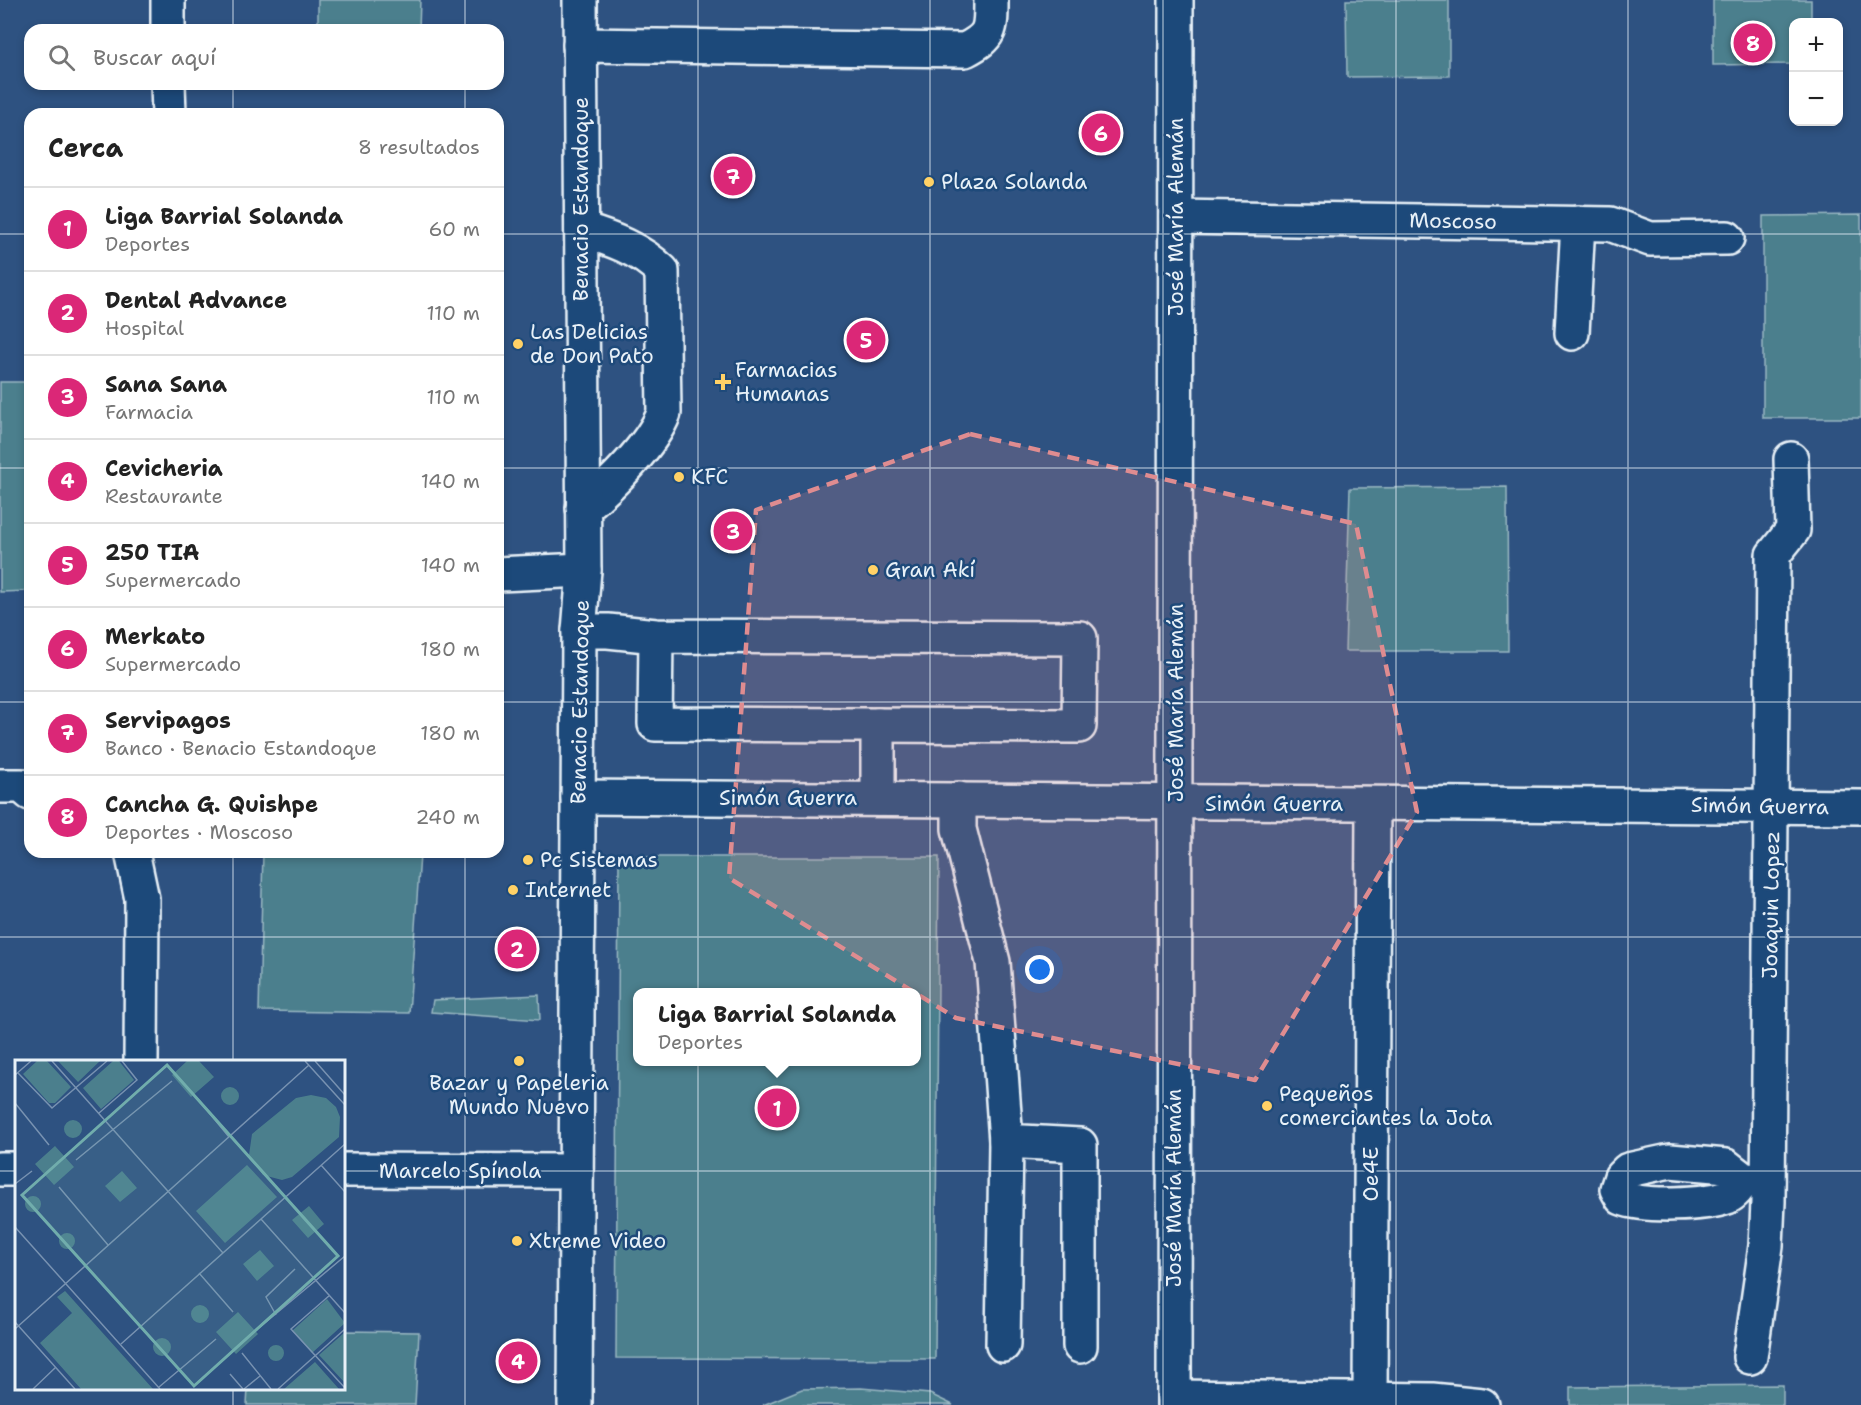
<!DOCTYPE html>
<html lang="es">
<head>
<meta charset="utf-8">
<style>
	body { margin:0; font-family:"Shantell Sans",sans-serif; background:#f6f6f6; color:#222 }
	.controls { position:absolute; right:18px; top:18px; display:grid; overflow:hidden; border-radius:12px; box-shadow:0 3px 9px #0003 }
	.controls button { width:54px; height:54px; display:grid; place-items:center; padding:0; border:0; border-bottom:2px solid #e0e0e0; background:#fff; color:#222; font:30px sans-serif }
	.you { position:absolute; left:1040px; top:970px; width:21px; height:21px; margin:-15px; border:4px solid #fff; border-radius:50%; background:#1a73e8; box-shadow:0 0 0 9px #1a73e833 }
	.badge { display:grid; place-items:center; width:39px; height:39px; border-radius:50%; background:#db2777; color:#fff; font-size:20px; font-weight:700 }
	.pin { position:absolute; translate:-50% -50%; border:3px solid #fff; box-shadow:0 2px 6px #0006 }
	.popup { position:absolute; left:633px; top:988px; width:288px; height:78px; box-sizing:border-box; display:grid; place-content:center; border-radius:12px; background:#fff; filter:drop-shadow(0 2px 4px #0005); font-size:20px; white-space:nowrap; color:#767676 }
	.popup b { font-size:22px; color:#222 }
	.popup::after { content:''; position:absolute; left:50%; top:100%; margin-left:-12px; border:12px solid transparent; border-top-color:#fff }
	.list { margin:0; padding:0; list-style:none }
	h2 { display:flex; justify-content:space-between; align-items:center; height:78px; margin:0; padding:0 24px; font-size:26px }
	h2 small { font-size:20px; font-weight:400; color:#767676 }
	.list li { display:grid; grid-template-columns:39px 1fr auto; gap:18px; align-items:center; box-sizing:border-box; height:84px; padding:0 24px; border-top:2px solid #e0e0e0 }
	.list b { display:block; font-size:22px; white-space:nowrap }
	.list p { margin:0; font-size:20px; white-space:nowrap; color:#767676 }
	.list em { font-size:20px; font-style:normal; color:#767676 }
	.icon { flex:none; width:33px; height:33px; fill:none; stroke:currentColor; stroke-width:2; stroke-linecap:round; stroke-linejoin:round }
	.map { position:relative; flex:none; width:1861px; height:1405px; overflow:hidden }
	.search { position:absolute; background:#fff; box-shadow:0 3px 9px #0003; left:24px; top:24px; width:480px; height:66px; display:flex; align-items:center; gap:15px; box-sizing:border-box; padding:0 21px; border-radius:18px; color:#767676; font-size:22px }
	.panel { position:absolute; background:#fff; box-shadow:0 3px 9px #0003; left:24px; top:108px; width:480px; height:750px; border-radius:18px }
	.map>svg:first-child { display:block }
	.green { fill:#4b7f8d; stroke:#9ab8c2; stroke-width:1.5; fill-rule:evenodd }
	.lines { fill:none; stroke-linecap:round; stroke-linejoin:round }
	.minor-casing { stroke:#e8f1f8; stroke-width:38 }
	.minor { stroke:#1f4a7a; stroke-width:33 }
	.marked { fill:#df8c90; fill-opacity:0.2; stroke:#df8c90; stroke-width:4.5; stroke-dasharray:12 8; stroke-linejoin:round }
	.grid { fill:none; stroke:#e8f1f8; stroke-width:1.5; stroke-opacity:0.55 }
	.poi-dot { fill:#ffd166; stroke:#1f4a7a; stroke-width:2 }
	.labels { text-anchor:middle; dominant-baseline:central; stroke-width:5; stroke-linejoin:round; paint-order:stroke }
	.poi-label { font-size:21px; fill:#e8f1f8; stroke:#1f4a7a; text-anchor:start }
	.street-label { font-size:21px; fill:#e8f1f8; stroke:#1f4a7a }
	.inset-road { fill:none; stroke:#7892b1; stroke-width:1.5 }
	.view { fill:#71adac; fill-opacity:0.15; stroke:#71adac; stroke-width:3 }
	.inset-edge { fill:none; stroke:#e8f1f8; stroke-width:3 }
</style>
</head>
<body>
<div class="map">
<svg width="1861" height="1405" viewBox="0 0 1861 1405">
	<rect width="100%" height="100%" fill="#2e5281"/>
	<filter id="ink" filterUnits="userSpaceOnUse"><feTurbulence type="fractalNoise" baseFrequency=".0167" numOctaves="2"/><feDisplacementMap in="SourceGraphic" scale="12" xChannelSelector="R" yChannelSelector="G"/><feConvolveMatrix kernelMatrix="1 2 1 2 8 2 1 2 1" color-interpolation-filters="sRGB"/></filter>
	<g filter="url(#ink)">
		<g class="green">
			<path d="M318,0H420L419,30H318Z"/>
			<path d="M1346,0H1449V76L1347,77Z"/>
			<path d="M1713,0H1811V22H1794L1793,64L1713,65Z"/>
			<path d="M1861,215V418H1763V216Z"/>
			<path d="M0,382H30V591L0,592Z"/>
			<path d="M1507,487L1508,651H1345L1350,488Z"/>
			<path d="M263,852L420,855L409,1013L259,1011Z"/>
			<path d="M619,857H939L935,1359L616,1358ZM638,992H916V1062H638Z"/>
			<path d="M539,995L540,1020L431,1012L433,1000Z"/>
			<path d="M344,1331L419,1332L415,1405H247L248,1389L344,1388Z"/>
			<path d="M1783,1385V1405H1570V1387Z"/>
			<path d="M861,1388L930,1394L953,1405H763L802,1389Z"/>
		</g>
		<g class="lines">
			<defs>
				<g id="minor">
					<path d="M168,0V30"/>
					<path d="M580,45L965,50C992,36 991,29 991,0"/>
					<path d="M168,84L169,114"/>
					<path d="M1176,217L1610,224L1650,239L1727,238"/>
					<path d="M582,230C611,239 640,249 662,271L664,413C652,445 610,486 583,508"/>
					<path d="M1572,333L1578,223"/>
					<path d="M498,574L584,570"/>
					<path d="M579,631H608L656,636L1080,638L1079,726L655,724L656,636"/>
					<path d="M878,725V799"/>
					<path d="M0,786H22L30,793"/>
					<path d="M578,797L1861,807"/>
					<path d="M959,799V829L993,962L1006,1141L1080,1145V1346"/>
					<path d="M132,852L142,899L141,1062"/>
					<path d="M0,1169H16"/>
					<path d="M344,1170L576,1171"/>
					<path d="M1744,1180C1739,1187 1734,1194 1727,1197C1704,1205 1644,1207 1622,1198L1617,1189L1621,1177L1628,1170L1670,1161L1726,1166L1744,1180L1768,1181"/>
					<path d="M1003,1345L1006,1141"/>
					<path d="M1750,1357L1766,1246L1768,1202L1773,555L1793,530L1791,459"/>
					<path d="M1174,1397L1432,1400L1482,1405"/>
					<path d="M1370,1399L1373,804"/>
					<path d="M575,1405L579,631L584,570L580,0"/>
					<path d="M1174,1405L1176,0"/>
				</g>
			</defs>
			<use href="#minor" class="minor-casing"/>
			<use href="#minor" class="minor"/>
		</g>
	</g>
	<path class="marked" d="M970,434L1356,524L1417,812L1255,1080L956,1018L729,878L756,510Z"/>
	<path class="grid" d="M233,0V30M465,0V30M698,0V1405M930,0V1405M1163,0V1405M1396,0V1405M1628,0V1405M233,84V114M465,84V114M0,234H30M498,234H1861M0,468H30M498,468H1861M0,702H30M498,702H1861M233,852V1062M465,852V1405M0,937H1861M0,1171H16M344,1171H1861M233,1388V1405"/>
	<g class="poi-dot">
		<circle cx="929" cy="182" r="6"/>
		<circle cx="518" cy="344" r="6"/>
		<path d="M720 373h6v6h6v6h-6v6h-6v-6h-6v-6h6z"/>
		<circle cx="679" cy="477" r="6"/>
		<circle cx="873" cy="570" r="6"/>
		<circle cx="528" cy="860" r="6"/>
		<circle cx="513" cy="890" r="6"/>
		<circle cx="519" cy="1061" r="6"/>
		<circle cx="1267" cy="1106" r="6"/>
		<circle cx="517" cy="1241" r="6"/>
	</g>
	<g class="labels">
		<g class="poi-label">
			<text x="941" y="182">Plaza Solanda</text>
			<text x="530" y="332">Las Delicias<tspan x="530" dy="24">de Don Pato</tspan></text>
			<text x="735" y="370">Farmacias<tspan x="735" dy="24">Humanas</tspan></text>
			<text x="691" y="477">KFC</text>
			<text x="885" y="570">Gran Akí</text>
			<text x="540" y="860">Pc Sistemas</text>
			<text x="525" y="890">Internet</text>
			<text x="519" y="1083" text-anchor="middle">Bazar y Papeleria<tspan x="519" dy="24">Mundo Nuevo</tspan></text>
			<text x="1279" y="1094">Pequeños<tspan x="1279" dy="24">comerciantes la Jota</tspan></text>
			<text x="529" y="1241">Xtreme Video</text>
		</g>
		<g class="street-label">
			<text transform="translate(581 199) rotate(-90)">Benacio Estandoque</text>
			<text transform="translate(1176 217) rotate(-90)">José María Alemán</text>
			<text transform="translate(1453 221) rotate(1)">Moscoso</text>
			<text transform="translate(580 702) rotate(-89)">Benacio Estandoque</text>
			<text transform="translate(1176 703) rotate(-90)">José María Alemán</text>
			<text x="788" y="798">Simón Guerra</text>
			<text x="1274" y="804">Simón Guerra</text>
			<text transform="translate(1760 806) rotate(1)">Simón Guerra</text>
			<text transform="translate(1771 905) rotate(-89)">Joaquin Lopez</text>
			<text x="460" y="1171">Marcelo Spínola</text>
			<text transform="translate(1371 1174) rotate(-90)">Oe4E</text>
			<text transform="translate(1174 1188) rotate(-90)">José María Alemán</text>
		</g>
	</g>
	<g transform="translate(15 1060)">
		<rect width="330" height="330" fill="#2e5281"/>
		<path d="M22,1H32L56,27L40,43H34L8,14ZM43,1H85L63,22ZM98,1H104L119,20L86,49L68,28ZM172,1H184L199,17L176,37L157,15ZM206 36a9 9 0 1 1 18 0a9 9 0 1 1-18 0ZM296,35L311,38L321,47L325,57L324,77L277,117L267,120L248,115L234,95L237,74L281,38ZM49 69a9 9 0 1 1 18 0a9 9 0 1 1-18 0ZM40,86L59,107L39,125L20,104ZM232,105L262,137L210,183L181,151ZM107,111L122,128L105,142L90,126ZM10 144a8 8 0 1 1 16 0a8 8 0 1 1-16 0ZM294,146L309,164L293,178L277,160ZM44 181a8 8 0 1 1 16 0a8 8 0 1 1-16 0ZM245,190L259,206L242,221L228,204ZM50,231L51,232L138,329H66L25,283L57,253L42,237ZM312,239L330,263L297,293L277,271ZM176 254a9 9 0 1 1 18 0a9 9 0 1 1-18 0ZM223,252L243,274L221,294L201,272ZM330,272V323L304,295ZM138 287a9 9 0 1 1 18 0a9 9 0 1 1-18 0ZM253 293a8 8 0 1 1 16 0a8 8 0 1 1-16 0ZM300,302L324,329H269Z" fill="#4b7f8d"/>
		<path class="inset-road" d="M37,1L208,193M290,1L330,45M300,1L330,35M3,13L37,48L92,1M0,15L16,1M182,38L214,77M0,43L34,85M84,53L122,20L107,1M61,100L157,21M306,105L330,132M0,124L17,111M44,127L93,185M246,159L330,253M0,167L145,329M184,213L218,252M315,235L276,269L330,328M261,255L251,237L280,209M0,262L60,329M245,267L330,196M0,269L294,5M106,284L330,84M227,293L256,329M215,314L228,329M144,327L201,279M18,329L41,307M229,329L245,316M263,329L330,269"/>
		<path class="view" d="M152,5L323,196L179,326L7,135Z"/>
		<rect width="330" height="330" class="inset-edge"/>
	</g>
</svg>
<div class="controls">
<button>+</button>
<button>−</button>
</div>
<div class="you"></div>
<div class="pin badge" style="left:777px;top:1108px">1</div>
<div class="popup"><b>Liga Barrial Solanda</b>Deportes</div>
<div class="pin badge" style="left:517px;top:949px">2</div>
<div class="pin badge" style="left:733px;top:531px">3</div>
<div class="pin badge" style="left:518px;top:1361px">4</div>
<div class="pin badge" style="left:866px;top:340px">5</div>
<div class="pin badge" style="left:1101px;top:133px">6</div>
<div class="pin badge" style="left:733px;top:176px">7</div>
<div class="pin badge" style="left:1753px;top:43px">8</div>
<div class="search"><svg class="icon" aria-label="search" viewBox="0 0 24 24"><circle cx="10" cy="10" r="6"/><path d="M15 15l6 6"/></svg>Buscar aquí</div>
<section class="panel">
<h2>Cerca<small>8 resultados</small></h2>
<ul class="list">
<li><span class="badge">1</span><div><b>Liga Barrial Solanda</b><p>Deportes</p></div><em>60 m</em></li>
<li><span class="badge">2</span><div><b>Dental Advance</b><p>Hospital</p></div><em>110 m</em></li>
<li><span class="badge">3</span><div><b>Sana Sana</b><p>Farmacia</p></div><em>110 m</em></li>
<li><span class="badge">4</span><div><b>Cevicheria</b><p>Restaurante</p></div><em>140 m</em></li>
<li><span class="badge">5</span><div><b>250 TIA</b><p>Supermercado</p></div><em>140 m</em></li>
<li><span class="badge">6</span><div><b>Merkato</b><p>Supermercado</p></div><em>180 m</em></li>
<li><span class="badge">7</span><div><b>Servipagos</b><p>Banco · Benacio Estandoque</p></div><em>180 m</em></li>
<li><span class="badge">8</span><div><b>Cancha G. Quishpe</b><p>Deportes · Moscoso</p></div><em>240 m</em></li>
</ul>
</section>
</div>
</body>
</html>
